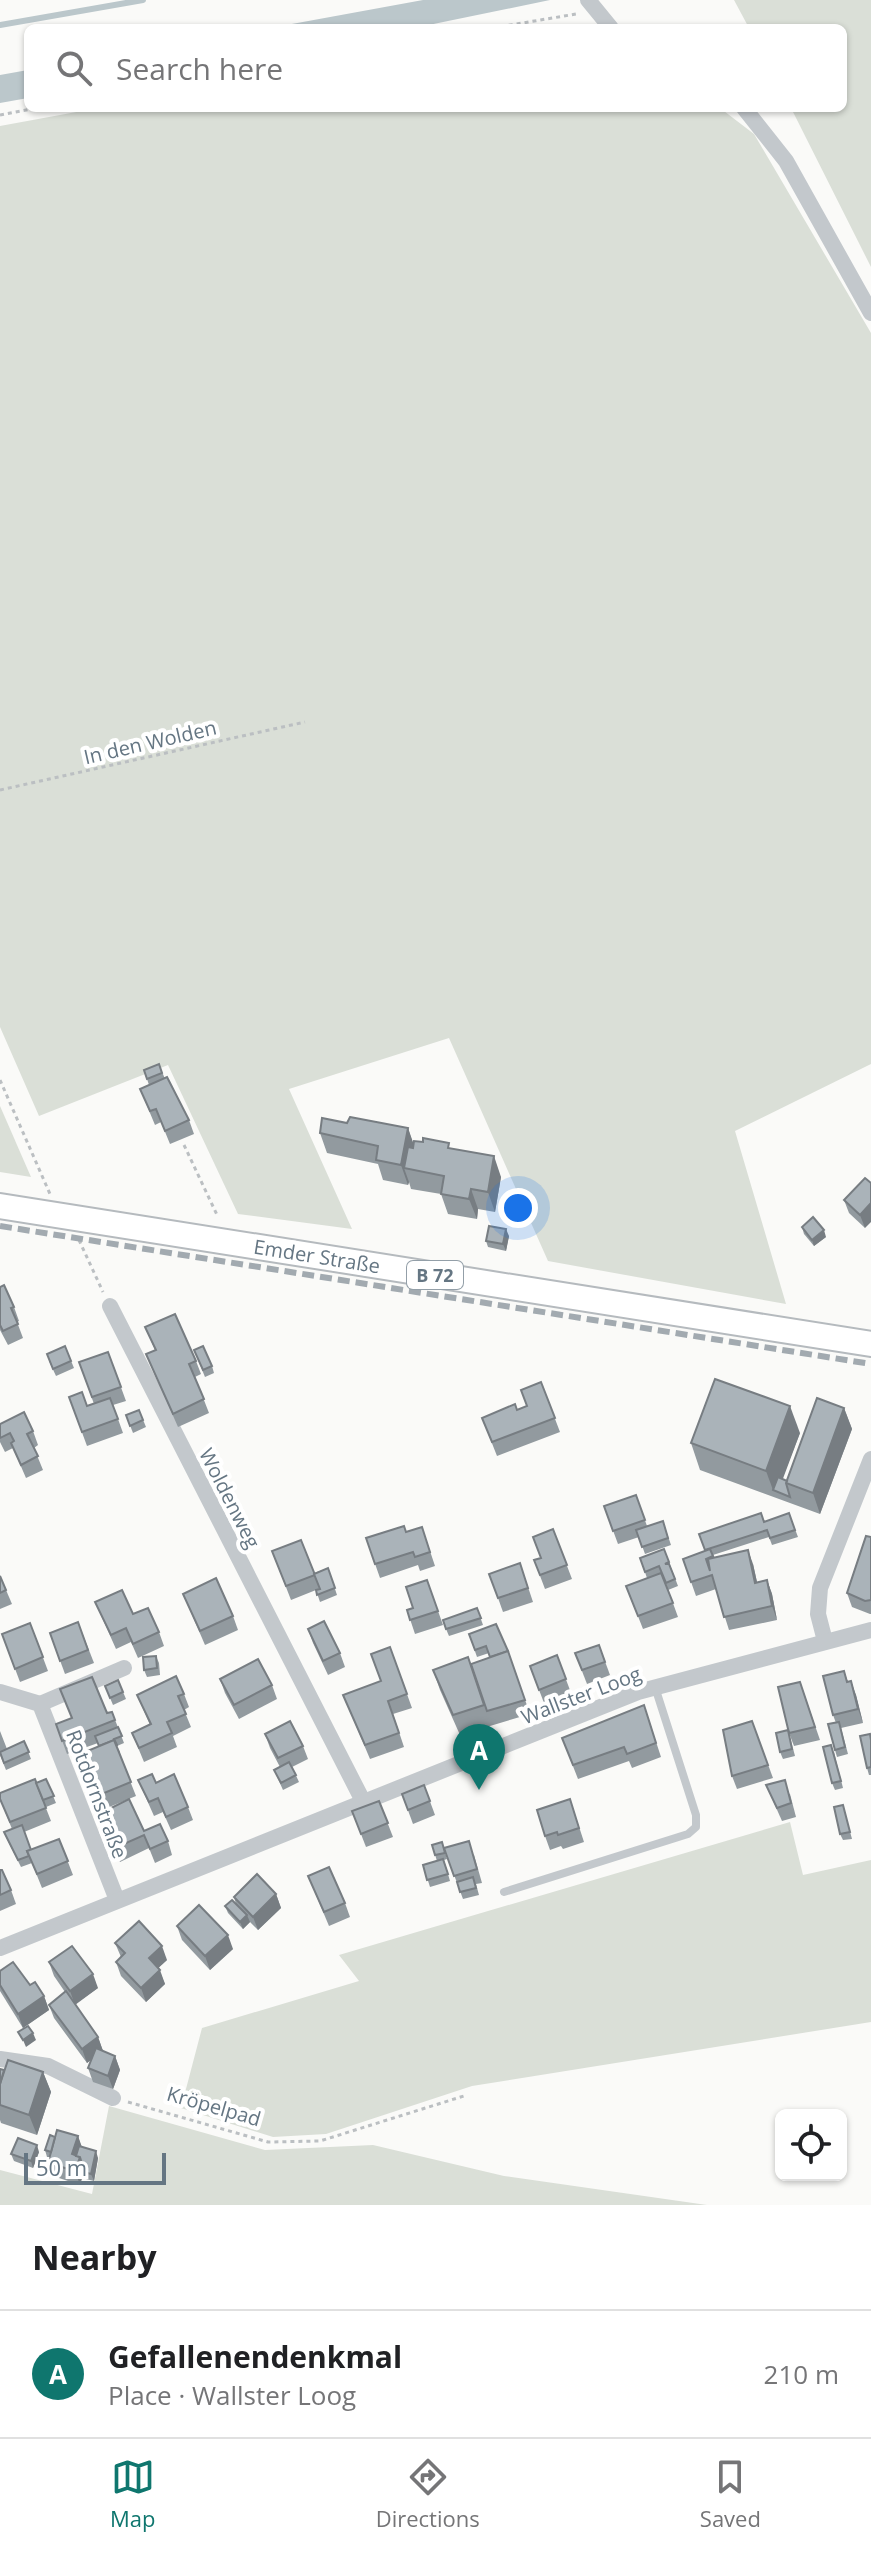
<!DOCTYPE html>
<html lang="en">
<head>
<meta charset="utf-8">
<style>
	body { margin:0; font-family:"Open Sans",sans-serif; background:#f2f2f2; color:#202124 }
	.controls { position:absolute; right:24px; bottom:24px; display:grid; overflow:hidden; border-radius:12px; box-shadow:0 2px 6px #0004 }
	.controls button { width:72px; height:72px; display:grid; place-items:center; padding:0; border:0; border-bottom:2px solid #e0e0e0; background:#fff; color:#202124; font:40px sans-serif }
	.scale { position:absolute; left:24px; bottom:20px; width:142px; box-sizing:border-box; padding-left:8px; border:4px solid #657683; border-top:0; font-size:22px; line-height:28px; white-space:nowrap; color:#657683; -webkit-text-stroke:6px #fff; paint-order:stroke }
	.you { position:absolute; left:518px; top:1208px; width:28px; height:28px; margin:-20px; border:6px solid #fff; border-radius:50%; background:#1a73e8; box-shadow:0 0 0 12px #1a73e833 }
	.badge { display:grid; place-items:center; width:52px; height:52px; border-radius:50%; background:#0f766e; color:#fff; font-size:26px; font-weight:700 }
	.pin { position:absolute; translate:-50% -66px; filter:drop-shadow(0 2px 4px #0008) }
	.pin::after { content:''; position:absolute; top:42px; width:28px; height:24px; background:inherit; clip-path:polygon(0 0,100% 0,50% 100%) }
	.list { margin:0; padding:0; list-style:none }
	h2 { display:flex; justify-content:space-between; align-items:center; height:104px; margin:0; padding:0 32px; font-size:34px }
	h2 small { font-size:26px; font-weight:400; color:#757577 }
	.list li { display:grid; grid-template-columns:52px 1fr auto; gap:24px; align-items:center; box-sizing:border-box; height:128px; padding:0 32px; border-top:2px solid #e0e0e0 }
	.list b { display:block; font-size:30px; white-space:nowrap }
	.list p { margin:0; font-size:26px; white-space:nowrap; color:#757577 }
	.list em { font-size:26px; font-style:normal; color:#757577 }
	.icon { flex:none; width:44px; height:44px; fill:none; stroke:currentColor; stroke-width:2; stroke-linecap:round; stroke-linejoin:round }
	.map { position:relative; flex:none; width:871px; height:2205px; overflow:hidden }
	.search { position:absolute; background:#fff; box-shadow:0 2px 6px #0004; left:24px; right:24px; top:24px; height:88px; display:flex; align-items:center; gap:20px; box-sizing:border-box; padding:0 28px; border-radius:12px; color:#757577; font-size:30px }
	.sheet { height:232px; background:#fff }
	nav { display:flex; justify-content:space-around; align-items:center; box-sizing:border-box; height:112px; border-top:2px solid #e0e0e0; background:#fff; font-size:22px; color:#757577 }
	nav a { display:grid; justify-items:center; gap:4px }
	nav .on { color:#0f766e }
	.map>svg:first-child { display:block }
	.green { fill:#dadfd7 }
	.water { fill:#bbc7cb }
	.lines { fill:none; stroke-linecap:round; stroke-linejoin:round }
	.stream { stroke:#bbc7cb; stroke-width:6 }
	.primary-casing { stroke:#b5babe; stroke-width:28 }
	.path { stroke:#bbbfc2; stroke-width:3; stroke-dasharray:4 4; stroke-linecap:butt }
	.service { stroke:#c3c8cc; stroke-width:8 }
	.minor { stroke:#c3c8cc; stroke-width:16 }
	.primary { stroke:#fff; stroke-width:24 }
	.rail { stroke:#a2aab0; stroke-width:6; stroke-dasharray:12 6; stroke-linecap:butt }
	.wall { fill:#929a9f }
	.shaded-wall { fill:#777d82 }
	.building { fill:#aab3b9; stroke:#777d82; stroke-width:2 }
	.labels { text-anchor:middle; dominant-baseline:central; stroke-width:8; stroke-linejoin:round; paint-order:stroke }
	.shield { fill:#fff; stroke:#939fa8; stroke-width:2 }
	.shield-label { font-size:18px; font-weight:bold; fill:#657683 }
	.street-label { font-size:20px; fill:#657683; stroke:#fff }
</style>
</head>
<body>
<div class="map">
<svg width="871" height="2205" viewBox="0 0 871 2205">
	<rect width="100%" height="100%" fill="#fafaf8"/>
	<g class="green">
		<path d="M734,0H871V267L791,108H843V28H749Z"/>
		<path d="M98,108H720L754,134L871,333V1064L735,1131L786,1304L548,1261L449,1038L289,1089L352,1229L238,1214L168,1065L39,1116L0,1027V126Z"/>
		<path d="M0,1106L31,1177L0,1172Z"/>
		<path d="M790,1822L803,1875L871,1860V2022L472,2086L326,2134L273,2137L181,2108L202,2028L359,1981L339,1955Z"/>
		<path d="M109,2106L265,2150L373,2145L504,2176L707,2205H0V2170L92,2194Z"/>
	</g>
	<g class="water">
		<path d="M423,0H550L414,28H270Z"/>
		<path d="M28,70V98L0,103V75Z"/>
	</g>
	<g class="lines">
		<path class="stream" d="M0,25L143,0"/>
		<defs>
			<path id="primary" d="M0,1206L871,1344"/>
		</defs>
		<use href="#primary" class="primary-casing"/>
		<g class="path">
			<path d="M493,28L576,14"/>
			<path d="M0,115L36,108"/>
			<path d="M0,790L305,722"/>
			<path d="M0,1080L50,1194"/>
			<path d="M184,1145L218,1217"/>
			<path d="M79,1240L103,1292"/>
			<path d="M128,2102L268,2142L320,2141L467,2095"/>
		</g>
		<path class="service" d="M504,1892L688,1834L696,1827V1815L655,1687"/>
		<g class="minor">
			<path d="M588,0L611,28"/>
			<path d="M744,108L786,161L871,313"/>
			<path d="M110,1306L364,1803"/>
			<path d="M825,1641L818,1614L820,1588L871,1459"/>
			<path d="M0,1692L40,1704L117,1900"/>
			<path d="M40,1704L124,1668"/>
			<path d="M0,1948L638,1692L871,1630"/>
			<path d="M0,2059L48,2066L113,2098"/>
		</g>
		<use href="#primary" class="primary"/>
		<path class="rail" d="M0,1226L871,1364"/>
	</g>
	<g class="wall">
		<path d="M159,1064L165,1079L189,1120L194,1134L170,1144L161,1122L155,1125L140,1089L149,1085L144,1070Z"/>
		<path d="M347,1123L408,1128L413,1144L452,1149L501,1177L495,1212L478,1209L477,1219L448,1214L441,1194L411,1189L409,1182L408,1185L383,1180L378,1164L327,1153L320,1133Z"/>
		<path d="M865,1178V1228L849,1213L844,1200Z"/>
		<path d="M802,1227L826,1237L814,1246L804,1234Z"/>
		<path d="M509,1236L506,1251L488,1247L486,1241Z"/>
		<path d="M0,1287L14,1307L19,1321L17,1322L23,1338L8,1345L0,1330Z"/>
		<path d="M145,1327L196,1361L201,1374L195,1377L209,1413L178,1427L146,1354L155,1350Z"/>
		<path d="M65,1346L74,1368L56,1376L49,1361Z"/>
		<path d="M194,1350L212,1366L214,1373L205,1377Z"/>
		<path d="M108,1352L126,1401L113,1405L123,1433L87,1446L69,1397L87,1406L94,1404L79,1362Z"/>
		<path d="M541,1382L560,1432L497,1456L482,1418L517,1410L527,1406Z"/>
		<path d="M844,1408L852,1429L820,1514L700,1470L691,1443L800,1433L782,1479L787,1481Z"/>
		<path d="M139,1410L146,1427L133,1433L126,1415Z"/>
		<path d="M0,1424L33,1431L38,1445L34,1448L43,1470L26,1478L13,1448L5,1452L0,1442Z"/>
		<path d="M636,1495L647,1526L663,1521L671,1545L645,1554L639,1537L618,1544L604,1506Z"/>
		<path d="M789,1513L798,1537L772,1545L769,1537L713,1555L714,1558L753,1564L757,1582L767,1580L772,1594L777,1620L729,1630L716,1589L696,1596L683,1559L705,1551L764,1522Z"/>
		<path d="M422,1527L435,1566L420,1571L418,1565L380,1578L366,1538L406,1532Z"/>
		<path d="M553,1529L572,1579L545,1589L534,1560L540,1558Z"/>
		<path d="M871,1537V1614H870L852,1607L847,1593Z"/>
		<path d="M664,1549L678,1586L668,1590L662,1573L678,1617L643,1629L626,1586L647,1578L640,1558Z"/>
		<path d="M272,1551L314,1573L328,1568L337,1595L320,1602L316,1590L291,1600Z"/>
		<path d="M520,1563L533,1602L503,1612L498,1598Z"/>
		<path d="M0,1576L12,1604L0,1609Z"/>
		<path d="M427,1580L443,1625L415,1634L407,1610L413,1608Z"/>
		<path d="M183,1594L233,1616L238,1630L205,1645Z"/>
		<path d="M95,1602L133,1614L159,1632L164,1646L138,1658L131,1642L116,1649Z"/>
		<path d="M477,1608L483,1625L449,1636L446,1629Z"/>
		<path d="M78,1622L94,1663L65,1674L50,1633Z"/>
		<path d="M30,1623L48,1671L20,1682L2,1634Z"/>
		<path d="M308,1629L340,1653L345,1667L328,1675L313,1643Z"/>
		<path d="M469,1634L508,1651L530,1714L460,1735L440,1690L433,1670L471,1664L490,1657L489,1653L477,1657Z"/>
		<path d="M599,1645L610,1675L587,1684L575,1653Z"/>
		<path d="M390,1647L412,1708L393,1714L404,1747L370,1759L343,1695L381,1681Z"/>
		<path d="M557,1655L571,1693L544,1703L530,1666Z"/>
		<path d="M156,1656L159,1663L160,1675L147,1677L144,1670Z"/>
		<path d="M844,1671L848,1682L856,1695L863,1723L841,1728L848,1754L837,1757L835,1750L836,1723L833,1715Z"/>
		<path d="M220,1679L272,1685L277,1699L239,1719L225,1693Z"/>
		<path d="M118,1680L126,1699L113,1705L105,1686Z"/>
		<path d="M800,1682L820,1740L794,1746L789,1733Z"/>
		<path d="M184,1694L189,1707L184,1710L191,1727L173,1736L177,1747L144,1762L132,1733L150,1725L137,1695Z"/>
		<path d="M644,1705L661,1757L632,1768L629,1761L578,1779L562,1738Z"/>
		<path d="M112,1712L124,1743L117,1746L120,1752L119,1753L136,1796L102,1810L80,1754L99,1746L98,1743L67,1754L56,1724Z"/>
		<path d="M752,1721L773,1778L737,1789L732,1776Z"/>
		<path d="M0,1731L7,1749L24,1741L31,1759L6,1770L0,1755Z"/>
		<path d="M265,1734L303,1746L308,1759L292,1767L299,1782L283,1790L274,1770L280,1767L270,1748Z"/>
		<path d="M790,1737L795,1756L783,1759L780,1752Z"/>
		<path d="M871,1738V1775H869L867,1768Z"/>
		<path d="M834,1752L843,1788L835,1790L832,1783Z"/>
		<path d="M46,1779L56,1803L46,1807L42,1798L51,1821L24,1832L31,1850L59,1839L73,1875L42,1888L32,1863L21,1867L7,1839L4,1832L12,1829L0,1799L39,1789Z"/>
		<path d="M138,1780L156,1783L188,1807L193,1820L171,1830L163,1812L154,1816Z"/>
		<path d="M424,1785L435,1815L413,1824L402,1794Z"/>
		<path d="M766,1785L790,1794L796,1817L782,1821Z"/>
		<path d="M570,1799L584,1842L563,1849L561,1846L550,1850L545,1836Z"/>
		<path d="M379,1801L393,1837L366,1847L352,1811Z"/>
		<path d="M843,1805L852,1839L843,1840L840,1834Z"/>
		<path d="M99,1814L168,1841L172,1855L155,1863L149,1848L120,1862L104,1828Z"/>
		<path d="M442,1842L447,1859L444,1860L450,1881L430,1887L423,1865L437,1861L432,1845Z"/>
		<path d="M444,1848L474,1855L482,1883L476,1884L479,1895L463,1899Z"/>
		<path d="M0,1870L11,1890L16,1904L0,1911Z"/>
		<path d="M308,1876L345,1903L350,1917L329,1926Z"/>
		<path d="M276,1894L281,1908L258,1930L250,1922L243,1929L228,1913L225,1906L236,1904L234,1897Z"/>
		<path d="M177,1926L233,1949L210,1970L182,1940Z"/>
		<path d="M115,1943L167,1960L158,1968L165,1984L146,2002L121,1976L116,1962L121,1957Z"/>
		<path d="M49,1962L98,1988L75,2004L98,2037L103,2051L115,2056L120,2070L113,2089L93,2082L88,2068L91,2060L87,2063L54,2018L49,2005L65,1992L54,1976Z"/>
		<path d="M0,1971L30,1985L44,1996L49,2010L23,2028L0,1991Z"/>
		<path d="M0,2069L4,2070L43,2072L51,2092L37,2135L1,2123L0,2120Z"/>
		<path d="M78,2136L81,2146L98,2158L94,2181L82,2178L80,2185L53,2176L48,2163L50,2158L47,2157L45,2150L55,2137Z"/>
		<path d="M39,2152L33,2168L14,2161L11,2154Z"/>
	</g>
	<g class="shaded-wall">
		<path d="M408,1128L415,1148L404,1168L409,1182L408,1185L401,1165Z"/>
		<path d="M494,1156L501,1177L495,1212L488,1192Z"/>
		<path d="M471,1189L478,1209L477,1219L469,1199Z"/>
		<path d="M871,1203V1222L865,1228L860,1215Z"/>
		<path d="M506,1229L509,1236L506,1251L503,1244Z"/>
		<path d="M824,1230L826,1237L814,1246L812,1240Z"/>
		<path d="M790,1406L800,1433L778,1492L773,1490L766,1471Z"/>
		<path d="M844,1408L852,1429L820,1514L813,1493Z"/>
		<path d="M748,1550L753,1564L760,1596L755,1583Z"/>
		<path d="M767,1580L772,1594L777,1620L772,1606Z"/>
		<path d="M851,1681L856,1695L863,1723L858,1709Z"/>
		<path d="M276,1894L281,1908L258,1930L253,1917Z"/>
		<path d="M247,1915L250,1922L243,1929L240,1922Z"/>
		<path d="M228,1935L233,1949L210,1970L205,1956Z"/>
		<path d="M162,1946L167,1960L154,1972L149,1958Z"/>
		<path d="M160,1970L165,1984L146,2002L141,1988Z"/>
		<path d="M93,1974L98,1988L75,2005L70,1991Z"/>
		<path d="M44,1996L49,2010L23,2028L18,2014Z"/>
		<path d="M33,2033L36,2040L26,2047L23,2040Z"/>
		<path d="M98,2037L103,2051L87,2063L82,2049Z"/>
		<path d="M115,2056L120,2070L113,2089L108,2076Z"/>
		<path d="M43,2072L51,2092L37,2135L29,2115Z"/>
		<path d="M78,2136L83,2150L85,2171H80L82,2178L80,2185L75,2171L72,2154Z"/>
		<path d="M37,2145L39,2152L33,2168L31,2161Z"/>
		<path d="M96,2151L98,2158L94,2181L91,2174Z"/>
	</g>
	<g class="building">
		<path d="M159,1064L162,1073L147,1079L144,1070Z"/>
		<path d="M167,1077L189,1120L165,1131L156,1109L150,1111L140,1089Z"/>
		<path d="M350,1117L408,1128L401,1165L376,1160L378,1146L320,1133L322,1118L347,1123Z"/>
		<path d="M423,1138L449,1143L448,1148L494,1156L488,1192L471,1189L469,1199L441,1194L444,1176L404,1168L408,1147L413,1148L414,1141L423,1142Z"/>
		<path d="M865,1178L871,1183V1203L860,1215L844,1200Z"/>
		<path d="M813,1217L824,1230L812,1240L802,1227Z"/>
		<path d="M489,1226L506,1229L503,1244L486,1241Z"/>
		<path d="M4,1285L14,1307L11,1308L18,1324L3,1331L0,1325V1287Z"/>
		<path d="M175,1314L196,1361L189,1364L204,1399L173,1414L146,1354L156,1350L145,1327Z"/>
		<path d="M65,1346L71,1361L53,1369L47,1354Z"/>
		<path d="M203,1346L212,1366L203,1370L194,1350Z"/>
		<path d="M108,1352L121,1387L92,1397L79,1362Z"/>
		<path d="M715,1379L790,1406L766,1471L691,1443Z"/>
		<path d="M541,1382L555,1418L492,1442L482,1418L515,1404L517,1410L527,1406L521,1390Z"/>
		<path d="M82,1392L87,1406L110,1398L118,1419L82,1432L69,1397Z"/>
		<path d="M817,1398L844,1408L813,1493L786,1483Z"/>
		<path d="M139,1410L143,1420L130,1426L126,1415Z"/>
		<path d="M24,1412L33,1431L27,1434L38,1456L21,1465L11,1443L14,1441L10,1433L0,1438V1424Z"/>
		<path d="M778,1477L787,1481L786,1483L790,1497L773,1490Z"/>
		<path d="M636,1495L645,1520L613,1531L604,1506Z"/>
		<path d="M761,1513L764,1522L789,1513L795,1530L770,1538L767,1530L705,1550L699,1534Z"/>
		<path d="M663,1521L668,1538L642,1547L636,1530Z"/>
		<path d="M404,1526L406,1532L422,1527L430,1552L415,1557L413,1552L375,1564L366,1538Z"/>
		<path d="M553,1529L567,1565L540,1575L534,1560L541,1558L533,1537Z"/>
		<path d="M866,1536L871,1537V1600L865,1601L847,1593Z"/>
		<path d="M301,1540L315,1575L286,1586L272,1551Z"/>
		<path d="M664,1549L669,1562L665,1564H669L675,1579L666,1583L659,1566L645,1572L640,1558Z"/>
		<path d="M710,1549L713,1556L706,1559L710,1571L708,1559L748,1550L755,1583L767,1580L772,1606L724,1617L712,1575L691,1582L683,1559Z"/>
		<path d="M520,1563L528,1588L498,1598L489,1574Z"/>
		<path d="M328,1568L335,1588L317,1595L316,1590L320,1589L314,1574Z"/>
		<path d="M661,1573L673,1603L638,1616L626,1586Z"/>
		<path d="M0,1576L6,1590L0,1593Z"/>
		<path d="M216,1578L233,1616L200,1631L183,1594Z"/>
		<path d="M427,1580L438,1611L410,1620L407,1610L413,1608L406,1587Z"/>
		<path d="M122,1590L133,1614L148,1608L159,1632L133,1644L126,1628L111,1635L95,1602Z"/>
		<path d="M477,1608L481,1618L446,1629L443,1620Z"/>
		<path d="M324,1621L340,1653L323,1661L308,1629Z"/>
		<path d="M78,1622L88,1650L60,1661L50,1633Z"/>
		<path d="M30,1623L43,1657L15,1669L2,1634Z"/>
		<path d="M496,1624L508,1651L490,1657L486,1646L475,1650L469,1634Z"/>
		<path d="M599,1645L605,1662L582,1670L575,1653Z"/>
		<path d="M390,1647L407,1694L388,1701L399,1733L365,1745L343,1695L381,1681L371,1654Z"/>
		<path d="M508,1651L525,1700L487,1711L471,1664Z"/>
		<path d="M557,1655L566,1679L539,1690L530,1666Z"/>
		<path d="M156,1656L157,1668L144,1670L143,1657Z"/>
		<path d="M468,1657L484,1705L453,1715L433,1670Z"/>
		<path d="M258,1659L272,1685L234,1705L220,1679Z"/>
		<path d="M844,1671L847,1682L851,1681L858,1709L833,1715L823,1676Z"/>
		<path d="M176,1676L184,1694L178,1696L186,1714L167,1722L172,1733L139,1748L132,1733L151,1724L137,1695Z"/>
		<path d="M92,1677L107,1713L112,1712L115,1720L62,1741L56,1724L72,1718L60,1689Z"/>
		<path d="M118,1680L123,1692L110,1698L105,1686Z"/>
		<path d="M800,1682L815,1727L789,1733L778,1687Z"/>
		<path d="M644,1705L656,1743L627,1754L624,1747L573,1765L562,1738Z"/>
		<path d="M290,1721L303,1746L278,1758L265,1734Z"/>
		<path d="M752,1721L768,1765L732,1776L723,1730Z"/>
		<path d="M839,1722L845,1747L835,1750L828,1724Z"/>
		<path d="M118,1727L122,1736L114,1739L117,1745L116,1746L114,1740L99,1746L95,1736Z"/>
		<path d="M788,1730L792,1749L780,1752L776,1733Z"/>
		<path d="M870,1734L871,1740V1767L867,1768L860,1736Z"/>
		<path d="M114,1740L131,1782L97,1796L80,1754Z"/>
		<path d="M24,1741L29,1752L4,1763L0,1752Z"/>
		<path d="M831,1745L841,1781L832,1783L823,1747Z"/>
		<path d="M289,1762L296,1775L281,1783L274,1770Z"/>
		<path d="M152,1774L156,1783L174,1774L188,1807L166,1817L158,1798L149,1802L138,1780Z"/>
		<path d="M35,1779L46,1808L10,1822L0,1799V1793Z"/>
		<path d="M46,1779L54,1796L43,1800L36,1783Z"/>
		<path d="M785,1780L791,1803L777,1808L766,1785Z"/>
		<path d="M424,1785L430,1801L408,1810L402,1794Z"/>
		<path d="M129,1799L144,1831L160,1824L168,1841L150,1849L144,1835L115,1848L99,1814Z"/>
		<path d="M570,1799L579,1828L558,1835L557,1832L545,1836L537,1810Z"/>
		<path d="M379,1801L388,1823L361,1834L352,1811Z"/>
		<path d="M843,1805L850,1832L840,1834L834,1807Z"/>
		<path d="M22,1825L31,1850L27,1851L29,1856L18,1860L4,1832Z"/>
		<path d="M59,1839L68,1861L37,1874L27,1851Z"/>
		<path d="M469,1841L477,1869L454,1876L444,1848Z"/>
		<path d="M442,1842L445,1853L435,1855L432,1845Z"/>
		<path d="M443,1859L448,1874L427,1880L423,1865Z"/>
		<path d="M329,1867L345,1903L324,1912L308,1876Z"/>
		<path d="M0,1870H2L11,1890L0,1895Z"/>
		<path d="M257,1874L276,1894L253,1917L234,1897Z"/>
		<path d="M473,1877L476,1888L460,1892L457,1882Z"/>
		<path d="M232,1900L247,1915L240,1922L225,1906Z"/>
		<path d="M199,1905L228,1935L205,1956L177,1926Z"/>
		<path d="M139,1921L162,1946L149,1958L160,1970L141,1988L116,1962L125,1953L115,1943Z"/>
		<path d="M72,1946L93,1974L70,1991L49,1962Z"/>
		<path d="M13,1962L30,1985L35,1982L44,1996L18,2014L0,1985V1971Z"/>
		<path d="M66,1991L98,2037L82,2049L49,2005Z"/>
		<path d="M28,2026L33,2033L23,2040L18,2032Z"/>
		<path d="M96,2048L115,2056L108,2076L88,2068Z"/>
		<path d="M8,2060L43,2072L29,2115L0,2105V2084Z"/>
		<path d="M0,2069L4,2070L0,2084Z"/>
		<path d="M57,2130L78,2136L72,2154L80,2157L75,2171L48,2163Z"/>
		<path d="M50,2135L55,2137L51,2152L45,2150Z"/>
		<path d="M18,2138L37,2145L31,2161L11,2154Z"/>
		<path d="M79,2146L96,2151L91,2174L80,2171L82,2164L80,2157L76,2156Z"/>
	</g>
	<g class="labels">
		<rect class="shield" x="407" y="1261" width="56" height="28" rx="6"/>
		<g class="shield-label">
			<text x="435" y="1275">B 72</text>
		</g>
		<g class="street-label">
			<text transform="translate(150 742) rotate(-13)">In den Wolden</text>
			<text transform="translate(317 1256) rotate(9)">Emder Straße</text>
			<text transform="translate(230 1498) rotate(63)">Woldenweg</text>
			<text transform="translate(581 1695) rotate(-21)">Wallster Loog</text>
			<text transform="translate(97 1794) rotate(69)">Rotdornstraße</text>
			<text transform="translate(214 2106) rotate(16)">Kröpelpad</text>
		</g>
	</g>
</svg>
<div class="controls">
<button><svg class="icon" aria-label="locate" viewBox="0 0 24 24"><circle cx="12" cy="12" r="6"/><path d="M12 2v4M12 18v4M2 12h4M18 12h4"/></svg></button>
</div>
<div class="scale">50 m</div>
<div class="you"></div>
<div class="pin badge" style="left:479px;top:1790px">A</div>
<div class="search"><svg class="icon" aria-label="search" viewBox="0 0 24 24"><circle cx="10" cy="10" r="6"/><path d="M15 15l6 6"/></svg>Search here</div>
</div>
<section class="sheet">
<h2>Nearby<small></small></h2>
<ul class="list">
<li><span class="badge">A</span><div><b>Gefallenendenkmal</b><p>Place · Wallster Loog</p></div><em>210 m</em></li>
</ul>
</section>
<nav>
<a class="on"><svg class="icon" aria-label="map" viewBox="0 0 24 24"><path d="M3 6l6-2 6 2 6-2v14l-6 2-6-2-6 2zM9 4v14M15 6v14"/></svg>Map</a>
<a><svg class="icon" aria-label="directions" viewBox="0 0 24 24"><path d="M12 3l9 9-9 9-9-9zM9 14v-3h6M13 9l2 2-2 2"/></svg>Directions</a>
<a><svg class="icon" aria-label="saved" viewBox="0 0 24 24"><path d="M7 4h10v16l-5-4-5 4z"/></svg>Saved</a>
</nav>
</body>
</html>
